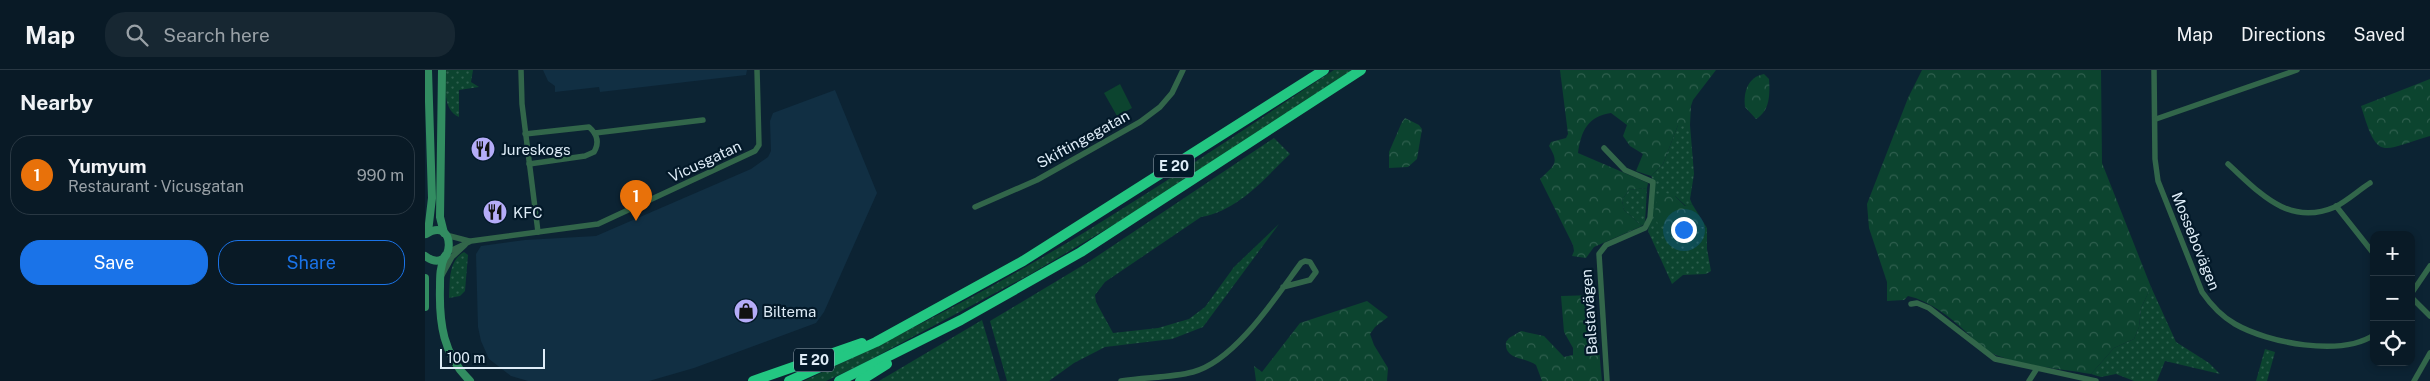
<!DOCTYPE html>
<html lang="en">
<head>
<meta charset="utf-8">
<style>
	body { margin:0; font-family:"Public Sans",sans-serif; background:#172732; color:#f1f3f6 }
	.controls { position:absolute; right:15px; bottom:15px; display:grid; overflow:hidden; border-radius:10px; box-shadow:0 2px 8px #0003 }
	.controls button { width:45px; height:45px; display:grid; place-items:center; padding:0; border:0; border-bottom:1px solid #293843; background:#091a26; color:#f1f3f6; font:25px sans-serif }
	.scale { position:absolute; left:15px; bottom:12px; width:105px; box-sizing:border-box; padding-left:5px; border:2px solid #deecf7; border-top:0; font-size:14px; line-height:18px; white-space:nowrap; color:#deecf7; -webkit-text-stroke:4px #031929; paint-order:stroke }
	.you { position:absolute; left:1258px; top:159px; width:18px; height:18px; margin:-12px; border:4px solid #fff; border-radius:50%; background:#1a73e8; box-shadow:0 0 0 8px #1a73e833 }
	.badge { display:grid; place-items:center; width:32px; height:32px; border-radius:50%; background:#1a73e8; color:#fff; font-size:16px; font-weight:700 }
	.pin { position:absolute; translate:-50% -41px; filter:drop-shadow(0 1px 2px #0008) }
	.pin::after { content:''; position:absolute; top:26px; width:18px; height:15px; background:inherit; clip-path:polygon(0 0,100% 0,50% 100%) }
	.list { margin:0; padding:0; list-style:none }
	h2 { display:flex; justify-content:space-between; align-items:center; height:65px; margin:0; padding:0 20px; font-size:21px }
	h2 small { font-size:16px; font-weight:400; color:#99a1a7 }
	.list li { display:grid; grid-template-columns:32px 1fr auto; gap:15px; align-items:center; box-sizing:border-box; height:80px; margin:0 10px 10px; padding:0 10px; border:1px solid #293843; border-radius:20px }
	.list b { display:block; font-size:19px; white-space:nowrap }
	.list p { margin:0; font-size:16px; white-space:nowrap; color:#99a1a7 }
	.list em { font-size:16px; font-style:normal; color:#99a1a7 }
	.actions { display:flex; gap:10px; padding:15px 20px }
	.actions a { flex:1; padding:11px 0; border:1px solid #1a73e8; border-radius:20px; text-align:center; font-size:18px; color:#1a73e8 }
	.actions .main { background:#1a73e8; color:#fff }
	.icon { flex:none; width:28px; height:28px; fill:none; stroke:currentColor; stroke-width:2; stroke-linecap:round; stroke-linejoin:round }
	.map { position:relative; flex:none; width:2005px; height:311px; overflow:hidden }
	header { display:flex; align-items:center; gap:30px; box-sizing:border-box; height:70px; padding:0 25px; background:#091a26; border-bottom:1px solid #293843 }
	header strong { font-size:24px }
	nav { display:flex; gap:28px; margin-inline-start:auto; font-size:18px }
	.search { width:350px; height:45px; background:#172732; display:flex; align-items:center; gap:12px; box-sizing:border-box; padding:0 18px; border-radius:20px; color:#99a1a7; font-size:19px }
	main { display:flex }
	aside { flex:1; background:#091a26 }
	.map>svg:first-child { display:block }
	.built { fill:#112f43 }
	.grass { fill:url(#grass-dots) }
	.forest { fill:url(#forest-crowns) }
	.pitch { fill:#0c442f }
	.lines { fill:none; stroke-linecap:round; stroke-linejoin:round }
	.street { stroke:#32664a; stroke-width:5.5 }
	.secondary { stroke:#328d61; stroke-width:8 }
	.highway { stroke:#23c782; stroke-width:10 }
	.labels { text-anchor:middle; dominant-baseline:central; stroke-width:4.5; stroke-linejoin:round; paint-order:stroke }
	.shield { fill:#031929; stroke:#9cadb9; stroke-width:1 }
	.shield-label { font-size:14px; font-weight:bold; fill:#deecf7 }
	.street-label { font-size:15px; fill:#deecf7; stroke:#031929 }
	.poi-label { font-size:15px; fill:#deecf7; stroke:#031929; text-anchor:start }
</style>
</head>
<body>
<header>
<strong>Map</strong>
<div class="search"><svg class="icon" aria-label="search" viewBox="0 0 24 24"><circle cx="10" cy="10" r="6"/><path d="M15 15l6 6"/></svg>Search here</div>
<nav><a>Map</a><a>Directions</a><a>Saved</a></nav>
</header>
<main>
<aside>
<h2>Nearby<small></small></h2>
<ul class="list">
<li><span class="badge" style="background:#e8710a">1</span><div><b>Yumyum</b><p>Restaurant · Vicusgatan</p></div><em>990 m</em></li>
</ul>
<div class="actions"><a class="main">Save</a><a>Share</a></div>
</aside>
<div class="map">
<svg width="2005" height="311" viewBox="0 0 2005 311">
	<defs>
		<pattern id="grass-dots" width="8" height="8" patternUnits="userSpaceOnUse" patternTransform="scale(1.25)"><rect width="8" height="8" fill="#0c442f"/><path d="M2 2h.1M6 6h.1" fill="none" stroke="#2f5f4e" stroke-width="1.8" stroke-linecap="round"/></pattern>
		<pattern id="forest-crowns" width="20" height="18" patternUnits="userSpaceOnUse" patternTransform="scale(1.25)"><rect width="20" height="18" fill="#0c442f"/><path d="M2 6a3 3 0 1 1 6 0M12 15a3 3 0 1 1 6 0" fill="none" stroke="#2f5f4e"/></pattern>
	</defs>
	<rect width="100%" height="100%" fill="#0c2333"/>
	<g class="built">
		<path d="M118,0H322L321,5L175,22L174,17L130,22V16L123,11Z"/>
		<path d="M410,20L452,123L399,242L391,253L269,298L224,311H103L86,306L64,289L56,271L53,257L51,184L56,176L100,170L171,166L326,99L343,87L346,81L345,51L348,43Z"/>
	</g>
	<g class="grass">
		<path d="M20,0H48L46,12L54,17L34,20V47C17,40 21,15 20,0Z"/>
		<path d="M909,0H928L690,154L604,205L435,295L401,311H379C456,275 531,237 604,195C709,135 808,66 909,0Z"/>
		<path d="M1253,55H1265L1269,104L1265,129L1267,134L1261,136L1250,126L1248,153L1260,152L1282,158V179L1286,201L1281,204L1258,205L1247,214L1223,161L1229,112L1226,106L1238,94Z"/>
		<path d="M849,68L865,84C839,109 814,140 776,147L680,212L670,225L671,232L688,263L733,258L764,249L780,237L809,197L854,154L778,257L747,269L680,277L649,293L624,311H582L565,251L665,191Z"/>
		<path d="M1222,118L1220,153L1217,156L1199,140L1197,130L1204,120Z"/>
		<path d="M39,182L43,185L40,221L35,226L24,228C25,212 23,191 39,182Z"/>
		<path d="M1726,217L1751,272L1784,293L1795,304L1740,291L1732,311H1709L1691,304L1676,307L1666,304L1689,278L1709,269L1714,257L1716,238Z"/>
		<path d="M557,250L575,311H454Z"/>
		<path d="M1840,279L1850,282L1842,311H1831Z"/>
	</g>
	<g class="forest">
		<path d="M1135,0H1291L1268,30L1266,36L1265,55H1253L1238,94L1226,106L1211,101L1218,84L1205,76L1198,66L1202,55L1186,43C1163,46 1156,61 1153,83L1223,113L1222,118L1204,120L1197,130L1199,140L1217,156L1169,177L1161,188L1147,186L1149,181L1148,175L1115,109C1129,95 1135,94 1124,76L1126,72L1141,68L1143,64Z"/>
		<path d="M1497,0H1676L1677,93L1726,217L1716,238L1714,257L1709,269L1689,278L1666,304C1634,298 1588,296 1561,280C1554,276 1548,268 1541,262C1525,247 1505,231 1483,226L1479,230L1462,231V212L1444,158L1442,134L1483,28Z"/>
		<path d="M1339,4L1344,9C1345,24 1345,41 1331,49L1320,37C1318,22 1323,7 1339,4Z"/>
		<path d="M2005,9V66C1956,80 1953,93 1936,36Z"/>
		<path d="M980,48L994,55L997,59L992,89L983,97L964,98V82L977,52Z"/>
		<path d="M1241,123L1250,126L1260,136L1267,134L1282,158L1260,152L1233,155L1230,143L1232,127Z"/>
		<path d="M1169,225L1177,311H1117L1111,295C1100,287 1079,290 1081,272L1084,268L1096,261L1119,266L1139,287L1148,285V278L1139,262L1136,226Z"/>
		<path d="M942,231L963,247L950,257L945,264L949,275L963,298L962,311H831L829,296L837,302L875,253Z"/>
	</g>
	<path class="pitch" d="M695,14L707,38L692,46L679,23Z"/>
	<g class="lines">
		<g class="street">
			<path d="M96,0L97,34L113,162"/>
			<path d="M1729,0L1730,89L1733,111L1777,222C1786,235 1796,246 1810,254C1843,273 1916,287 1949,265"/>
			<path d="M1731,49L1872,0"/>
			<path d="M170,63L278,50"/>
			<path d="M100,64L164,57C172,64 175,72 169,82L160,86L104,94"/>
			<path d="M1179,78L1200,100L1228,112L1225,148L1220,158L1181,175L1174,184L1182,311"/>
			<path d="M1803,94C1834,122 1863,157 1910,137C1922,131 1934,120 1945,113"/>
			<path d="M1911,136L1949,184"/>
			<path d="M550,137L612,110L715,52L735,37L747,23L758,0"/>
			<path d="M21,165L44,171"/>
			<path d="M23,182L46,171L173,154L330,81L334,75L332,0"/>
			<path d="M16,207L27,187L40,175"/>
			<path d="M1986,224L2005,196"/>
			<path d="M1986,227L2005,246"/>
			<path d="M1486,234L1492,233L1504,238L1570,289L1671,311"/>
			<path d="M696,311C719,307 745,308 768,302C810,291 851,227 876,193L880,191L885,192L891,202L885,210L858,217"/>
			<path d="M1604,311L1611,300"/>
			<path d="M1989,311L2005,283"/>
		</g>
		<g class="secondary">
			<path d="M17,0L15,147L19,163"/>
			<path d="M3,162L7,128L3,0"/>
			<path d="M0,186C30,208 33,144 1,164"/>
			<path d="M20,186C15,196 15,206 15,217C14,253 18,285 45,311"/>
			<path d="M0,208V237"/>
		</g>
		<g class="highway">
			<path d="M328,311L437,273"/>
			<path d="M364,311L451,272L598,191L899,0"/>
			<path d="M414,311L536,250L656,182L936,0"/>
			<path d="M435,311L462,294"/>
		</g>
	</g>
	<defs>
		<symbol id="restaurant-disc" viewBox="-11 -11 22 22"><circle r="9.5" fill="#b5acf8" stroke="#031929"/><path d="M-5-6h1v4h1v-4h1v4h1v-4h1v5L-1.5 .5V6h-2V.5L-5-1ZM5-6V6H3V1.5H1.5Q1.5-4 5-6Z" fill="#111"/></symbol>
		<symbol id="shop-disc" viewBox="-11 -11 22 22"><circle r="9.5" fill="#b5acf8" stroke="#031929"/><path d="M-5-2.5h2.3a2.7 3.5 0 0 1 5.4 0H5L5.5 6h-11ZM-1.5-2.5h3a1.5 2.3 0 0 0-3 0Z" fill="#111"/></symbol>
	</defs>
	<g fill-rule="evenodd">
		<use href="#restaurant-disc" x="44" y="65" width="28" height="28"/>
		<use href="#restaurant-disc" x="56" y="128" width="28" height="28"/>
		<use href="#shop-disc" x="307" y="227" width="28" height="28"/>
	</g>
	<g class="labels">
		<g class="shield">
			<rect x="729" y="84.5" width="40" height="23" rx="4"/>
			<rect x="369" y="278.5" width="40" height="23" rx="4"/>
		</g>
		<g class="shield-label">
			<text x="749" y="96">E 20</text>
			<text x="389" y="290">E 20</text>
		</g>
		<g class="street-label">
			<text transform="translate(658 69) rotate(-29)">Skiftingegatan</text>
			<text transform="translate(280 91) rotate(-25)">Vicusgatan</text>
			<text transform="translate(1771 171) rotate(68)">Mossebovägen</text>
			<text transform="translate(1164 242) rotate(-94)">Balstavägen</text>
		</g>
		<g class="poi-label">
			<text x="76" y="79">Jureskogs</text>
			<text x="88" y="142">KFC</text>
			<text x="338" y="241">Biltema</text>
		</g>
	</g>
</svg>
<div class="controls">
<button>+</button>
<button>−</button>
<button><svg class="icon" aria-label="locate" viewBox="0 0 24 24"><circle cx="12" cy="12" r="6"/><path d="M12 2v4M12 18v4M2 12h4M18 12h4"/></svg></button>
</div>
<div class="scale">100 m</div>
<div class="you"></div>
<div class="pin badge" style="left:211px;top:151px;background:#e8710a">1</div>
</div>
</main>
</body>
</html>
